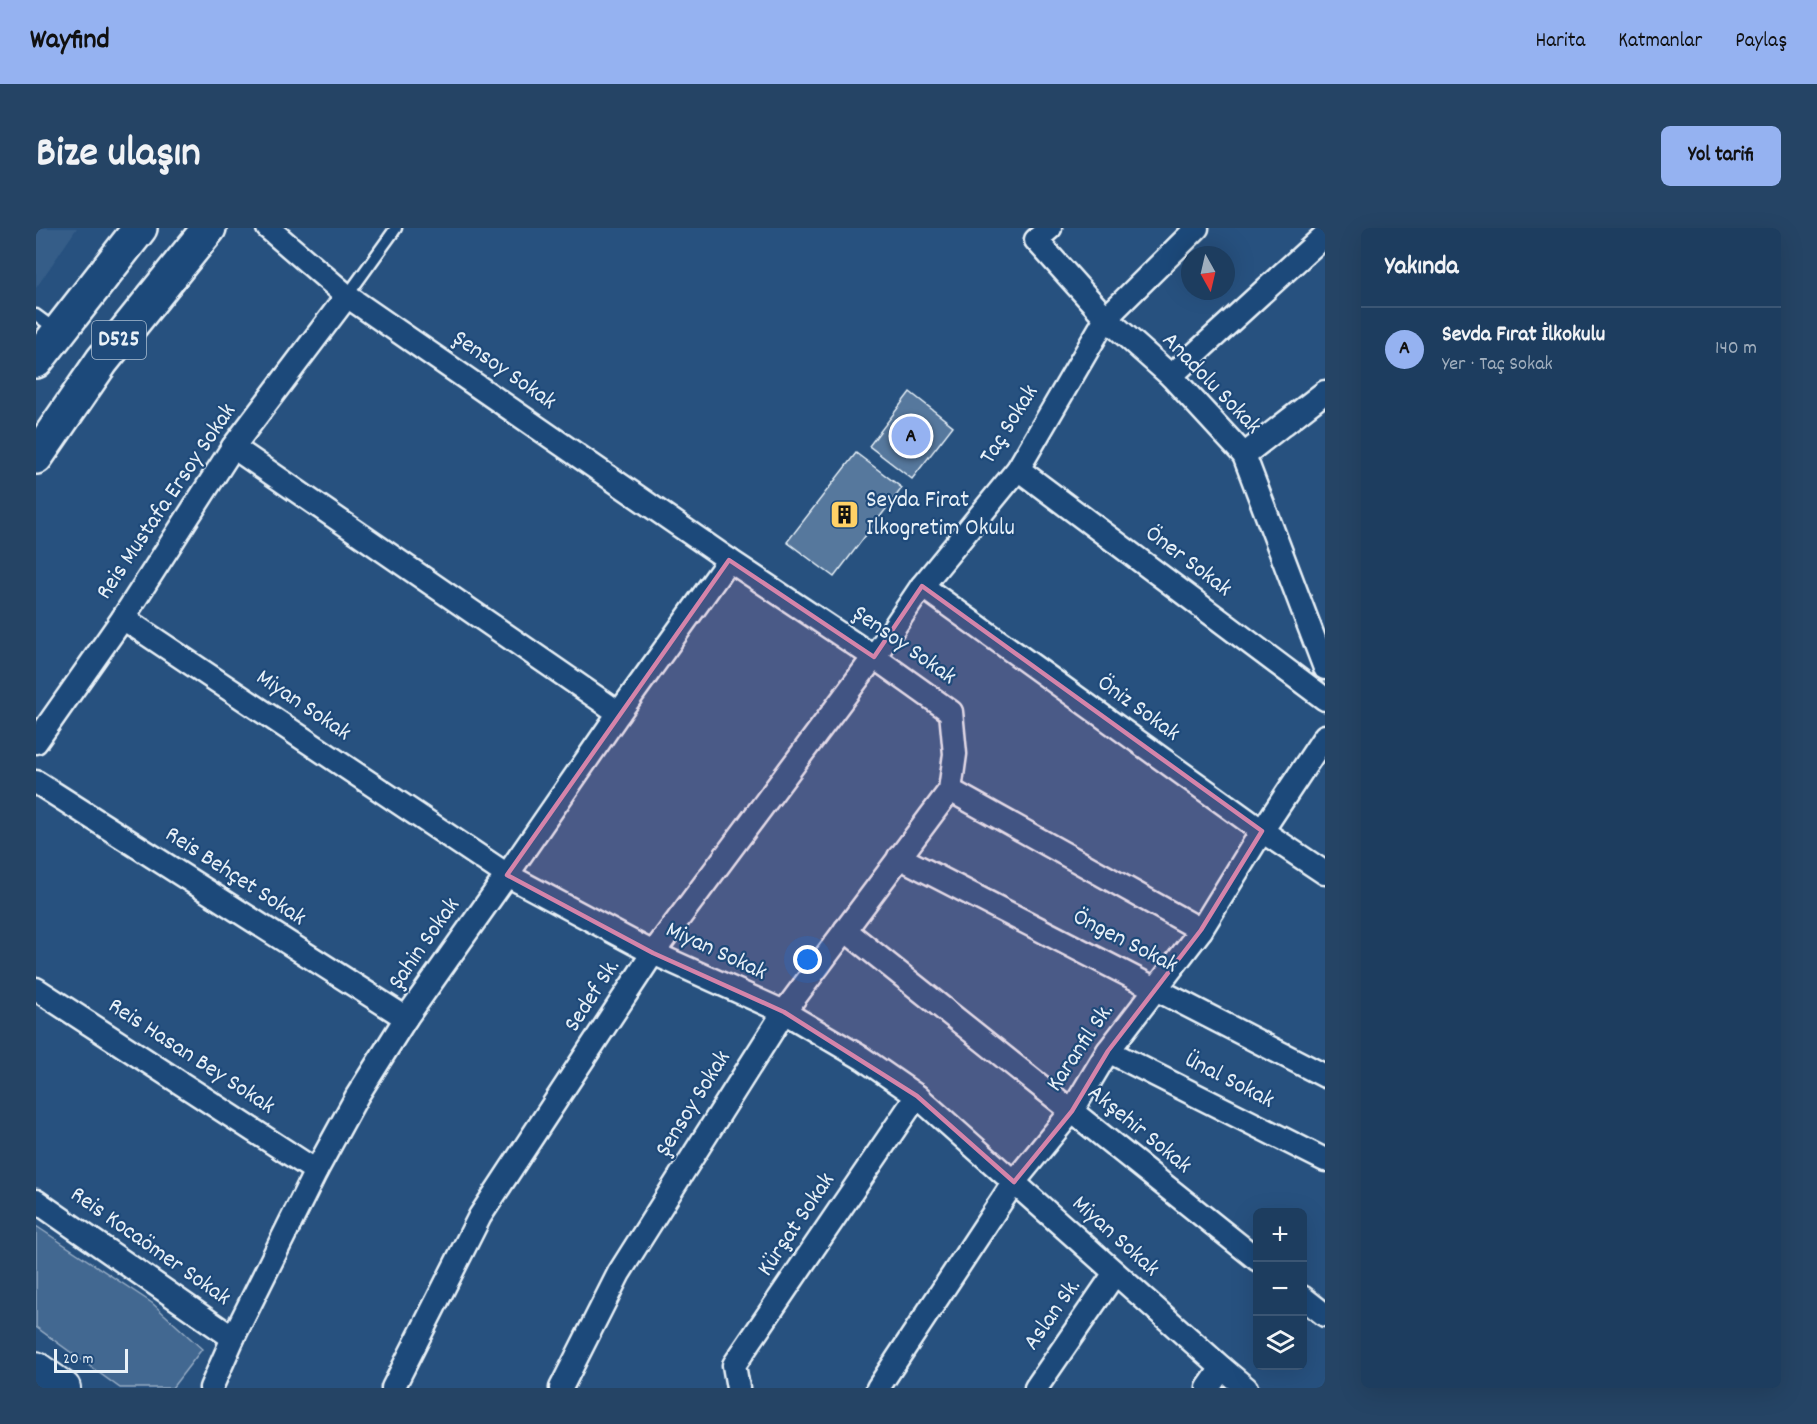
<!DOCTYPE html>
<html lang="tr">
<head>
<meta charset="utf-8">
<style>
	body { margin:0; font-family:Dekko,sans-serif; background:#254465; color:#f1f3f6 }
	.controls { position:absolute; right:18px; bottom:18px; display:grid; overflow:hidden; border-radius:9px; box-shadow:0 6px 24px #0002 }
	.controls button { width:54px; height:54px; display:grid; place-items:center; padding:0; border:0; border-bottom:2px solid #3b5674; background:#1d3d5f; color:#f1f3f6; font:30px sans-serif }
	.compass { position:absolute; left:1145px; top:18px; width:54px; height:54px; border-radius:50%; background:#1d3d5f; box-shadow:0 6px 24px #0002; rotate:172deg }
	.scale { position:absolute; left:18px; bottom:15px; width:74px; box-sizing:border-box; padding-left:6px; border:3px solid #e8f1f8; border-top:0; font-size:16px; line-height:21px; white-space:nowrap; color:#e8f1f8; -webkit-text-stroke:4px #1f4a7a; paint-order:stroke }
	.you { position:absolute; left:772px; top:732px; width:21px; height:21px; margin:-15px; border:4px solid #fff; border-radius:50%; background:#1a73e8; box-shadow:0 0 0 9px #1a73e833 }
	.badge { display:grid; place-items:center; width:39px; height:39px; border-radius:50%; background:#95b2f1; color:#111; font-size:20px; font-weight:700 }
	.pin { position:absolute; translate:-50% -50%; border:3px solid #fff; box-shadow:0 2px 6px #0006 }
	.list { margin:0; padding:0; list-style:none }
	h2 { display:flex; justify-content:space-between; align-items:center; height:78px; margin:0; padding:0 24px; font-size:26px }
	h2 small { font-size:20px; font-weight:400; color:#a0aebd }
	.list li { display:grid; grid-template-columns:39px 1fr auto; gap:18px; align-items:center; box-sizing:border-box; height:84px; padding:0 24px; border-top:2px solid #3b5674 }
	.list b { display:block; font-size:22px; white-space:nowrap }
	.list p { margin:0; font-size:20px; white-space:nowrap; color:#a0aebd }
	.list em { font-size:20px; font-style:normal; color:#a0aebd }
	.icon { flex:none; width:33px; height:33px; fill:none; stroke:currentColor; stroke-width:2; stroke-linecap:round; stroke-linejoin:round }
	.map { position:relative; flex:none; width:1289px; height:1160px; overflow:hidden; border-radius:9px }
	header { display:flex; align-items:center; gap:36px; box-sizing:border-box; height:84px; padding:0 30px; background:#95b2f1; color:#111 }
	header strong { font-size:28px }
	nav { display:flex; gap:33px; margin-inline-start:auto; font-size:21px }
	.intro { display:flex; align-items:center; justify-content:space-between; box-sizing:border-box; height:144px; padding:0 36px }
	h1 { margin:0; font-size:42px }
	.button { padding:15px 27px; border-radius:9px; background:#95b2f1; color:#111; font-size:21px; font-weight:700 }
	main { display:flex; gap:36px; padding:0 36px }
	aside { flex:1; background:#1d3d5f; border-radius:9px; box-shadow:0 6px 24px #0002 }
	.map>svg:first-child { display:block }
	.built { fill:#355d88 }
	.green { fill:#436891; stroke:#96acc4; stroke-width:1.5 }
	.building { fill:#57789d; stroke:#e8f1f8; stroke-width:1.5 }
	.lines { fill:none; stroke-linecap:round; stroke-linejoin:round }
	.lane-casing { stroke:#e8f1f8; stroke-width:15 }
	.street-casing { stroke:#e8f1f8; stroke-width:27 }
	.secondary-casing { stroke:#e8f1f8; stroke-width:36 }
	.highway-casing { stroke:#e8f1f8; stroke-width:38 }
	.lane { stroke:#1f4a7a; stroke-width:10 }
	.street { stroke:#1f4a7a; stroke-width:22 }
	.secondary { stroke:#1f4a7a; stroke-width:32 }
	.highway { stroke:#1f4a7a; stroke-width:33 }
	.marked { fill:#d584aa; fill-opacity:0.2; stroke:#d584aa; stroke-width:4.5; stroke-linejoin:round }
	.labels { text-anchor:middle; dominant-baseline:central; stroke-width:4.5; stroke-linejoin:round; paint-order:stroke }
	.shield { fill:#1f4a7a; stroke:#acbfd2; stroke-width:1.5 }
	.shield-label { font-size:22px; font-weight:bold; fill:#e8f1f8 }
	.street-label { font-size:24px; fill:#e8f1f8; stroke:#1f4a7a }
	.poi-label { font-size:24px; fill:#e8f1f8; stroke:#1f4a7a; text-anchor:start }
</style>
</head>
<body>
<header>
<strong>Wayfind</strong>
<nav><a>Harita</a><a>Katmanlar</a><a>Paylaş</a></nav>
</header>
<div class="intro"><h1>Bize ulaşın</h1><a class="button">Yol tarifi</a></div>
<main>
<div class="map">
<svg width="1289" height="1160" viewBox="0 0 1289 1160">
	<rect width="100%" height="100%" fill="#27517f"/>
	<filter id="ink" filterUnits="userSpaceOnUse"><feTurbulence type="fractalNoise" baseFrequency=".0167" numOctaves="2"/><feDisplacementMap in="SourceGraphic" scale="12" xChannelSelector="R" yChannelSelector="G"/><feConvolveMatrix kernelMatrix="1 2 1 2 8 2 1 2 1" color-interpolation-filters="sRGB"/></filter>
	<g filter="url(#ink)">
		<path class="built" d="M0,0H41L0,60Z"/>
		<path class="green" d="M0,998L116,1075L166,1121L136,1160H84L0,1099Z"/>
		<g class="building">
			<path d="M874,164L917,198L876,251L833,218Z"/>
			<path d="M820,225L866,260L798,349L751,314Z"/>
		</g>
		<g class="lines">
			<defs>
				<g id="lane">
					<path d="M311,68L360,0"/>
					<path d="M0,87L19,101"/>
				</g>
				<g id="street">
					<path d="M232,0L311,68L693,332L838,429L915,484L919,526L914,562L748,784L583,1045L525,1160"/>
					<path d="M1014,0L1000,12L1070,90L1135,148L1208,227L1289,440"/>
					<path d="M1135,148L1289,7"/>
					<path d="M197,219L583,485"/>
					<path d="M1208,227L1289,164"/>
					<path d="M982,241L1289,471"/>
					<path d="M886,358L1226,603L1289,645"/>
					<path d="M87,390L471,647L617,725L748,784L826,830L881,868L1186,1140L1210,1160"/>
					<path d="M0,514L87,390L197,219L311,68"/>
					<path d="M0,554L370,790"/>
					<path d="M914,562L1165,702"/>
					<path d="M863,629L1289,848"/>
					<path d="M809,702L1222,1032"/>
					<path d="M0,761L280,943"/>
					<path d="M1072,823L1289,932"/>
					<path d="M0,973L197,1110"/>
					<path d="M1266,1069L1289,1087"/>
					<path d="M175,1160L197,1110L280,943L321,868L370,790L471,647L583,485L693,332"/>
					<path d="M357,1160L444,988L617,725L838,429L886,358L982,241L1070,90L1161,0"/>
					<path d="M702,1160L698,1137L881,868"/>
					<path d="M842,1160L978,954L1036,883L1072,823L1165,702L1226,603L1289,508"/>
					<path d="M1000,1160L1079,1045"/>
					<path d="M1172,1160L1186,1140"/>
				</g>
				<path id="secondary" d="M0,1140L28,1160"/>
				<g id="highway">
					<path d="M0,133L104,0"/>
					<path d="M0,229L66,133L173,0"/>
				</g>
			</defs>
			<use href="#lane" class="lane-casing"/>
			<use href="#street" class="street-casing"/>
			<use href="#secondary" class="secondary-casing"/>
			<use href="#highway" class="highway-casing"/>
			<use href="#lane" class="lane"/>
			<use href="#street" class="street"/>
			<use href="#secondary" class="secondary"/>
			<use href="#highway" class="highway"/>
		</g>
	</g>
	<path class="marked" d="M693,332L838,429L886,358L1226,603L1165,702L1072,823L1036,883L978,954L881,868L748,784L617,725L471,647Z"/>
	<defs>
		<symbol id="building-square" viewBox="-11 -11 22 22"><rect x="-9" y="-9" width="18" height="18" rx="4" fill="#ffd166" stroke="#1f4a7a"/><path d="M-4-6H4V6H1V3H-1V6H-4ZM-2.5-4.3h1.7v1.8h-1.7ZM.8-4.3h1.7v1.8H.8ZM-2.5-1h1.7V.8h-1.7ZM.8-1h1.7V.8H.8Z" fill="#111"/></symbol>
	</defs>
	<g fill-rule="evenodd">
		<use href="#building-square" x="792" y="270" width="33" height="33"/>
	</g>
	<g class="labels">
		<rect class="shield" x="56" y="93" width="54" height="38" rx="4.5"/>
		<g class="shield-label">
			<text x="83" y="112">D525</text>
		</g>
		<g class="street-label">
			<text transform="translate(468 143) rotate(35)">Şensoy Sokak</text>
			<text transform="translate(1175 156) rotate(46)">Anadolu Sokak</text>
			<text transform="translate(974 197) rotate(-58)">Taç Sokak</text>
			<text transform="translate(131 274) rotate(-56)">Reis Mustafa Ersoy Sokak</text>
			<text transform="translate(1152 334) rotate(37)">Öner Sokak</text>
			<text transform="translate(868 418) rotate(35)">Şensoy Sokak</text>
			<text transform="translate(267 478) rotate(34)">Miyan Sokak</text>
			<text transform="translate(1102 481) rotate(36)">Öniz Sokak</text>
			<text transform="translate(199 649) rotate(33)">Reis Behçet Sokak</text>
			<text transform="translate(1089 714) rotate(27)">Öngen Sokak</text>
			<text transform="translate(389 716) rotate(-55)">Şahin Sokak</text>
			<text transform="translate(680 724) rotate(25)">Miyan Sokak</text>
			<text transform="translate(557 768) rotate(-57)">Sedef Sk.</text>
			<text transform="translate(1045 820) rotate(-56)">Karanfil Sk.</text>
			<text transform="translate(155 829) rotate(33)">Reis Hasan Bey Sokak</text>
			<text transform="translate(1193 853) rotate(27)">Ünal Sokak</text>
			<text transform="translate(658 876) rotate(-58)">Şensoy Sokak</text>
			<text transform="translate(1103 902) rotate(39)">Akşehir Sokak</text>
			<text transform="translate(761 997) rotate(-56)">Kürşat Sokak</text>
			<text transform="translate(1079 1009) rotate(42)">Miyan Sokak</text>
			<text transform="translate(114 1019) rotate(35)">Reis Kocaömer Sokak</text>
			<text transform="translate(1017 1087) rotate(-55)">Aslan Sk.</text>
		</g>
		<g class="poi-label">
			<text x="830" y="273">Seyda Firat<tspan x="830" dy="28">Ilkogretim Okulu</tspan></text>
		</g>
	</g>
</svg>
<div class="controls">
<button>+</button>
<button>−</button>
<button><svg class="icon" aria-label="layers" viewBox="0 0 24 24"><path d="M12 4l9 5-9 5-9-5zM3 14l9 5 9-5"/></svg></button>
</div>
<svg class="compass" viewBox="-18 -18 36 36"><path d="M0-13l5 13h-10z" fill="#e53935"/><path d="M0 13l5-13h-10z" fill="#a0aebd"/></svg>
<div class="scale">20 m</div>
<div class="you"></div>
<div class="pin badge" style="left:875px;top:208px">A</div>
</div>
<aside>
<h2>Yakında<small></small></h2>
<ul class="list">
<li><span class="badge">A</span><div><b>Sevda Fırat İlkokulu</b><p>Yer · Taç Sokak</p></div><em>140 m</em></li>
</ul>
</aside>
</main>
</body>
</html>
